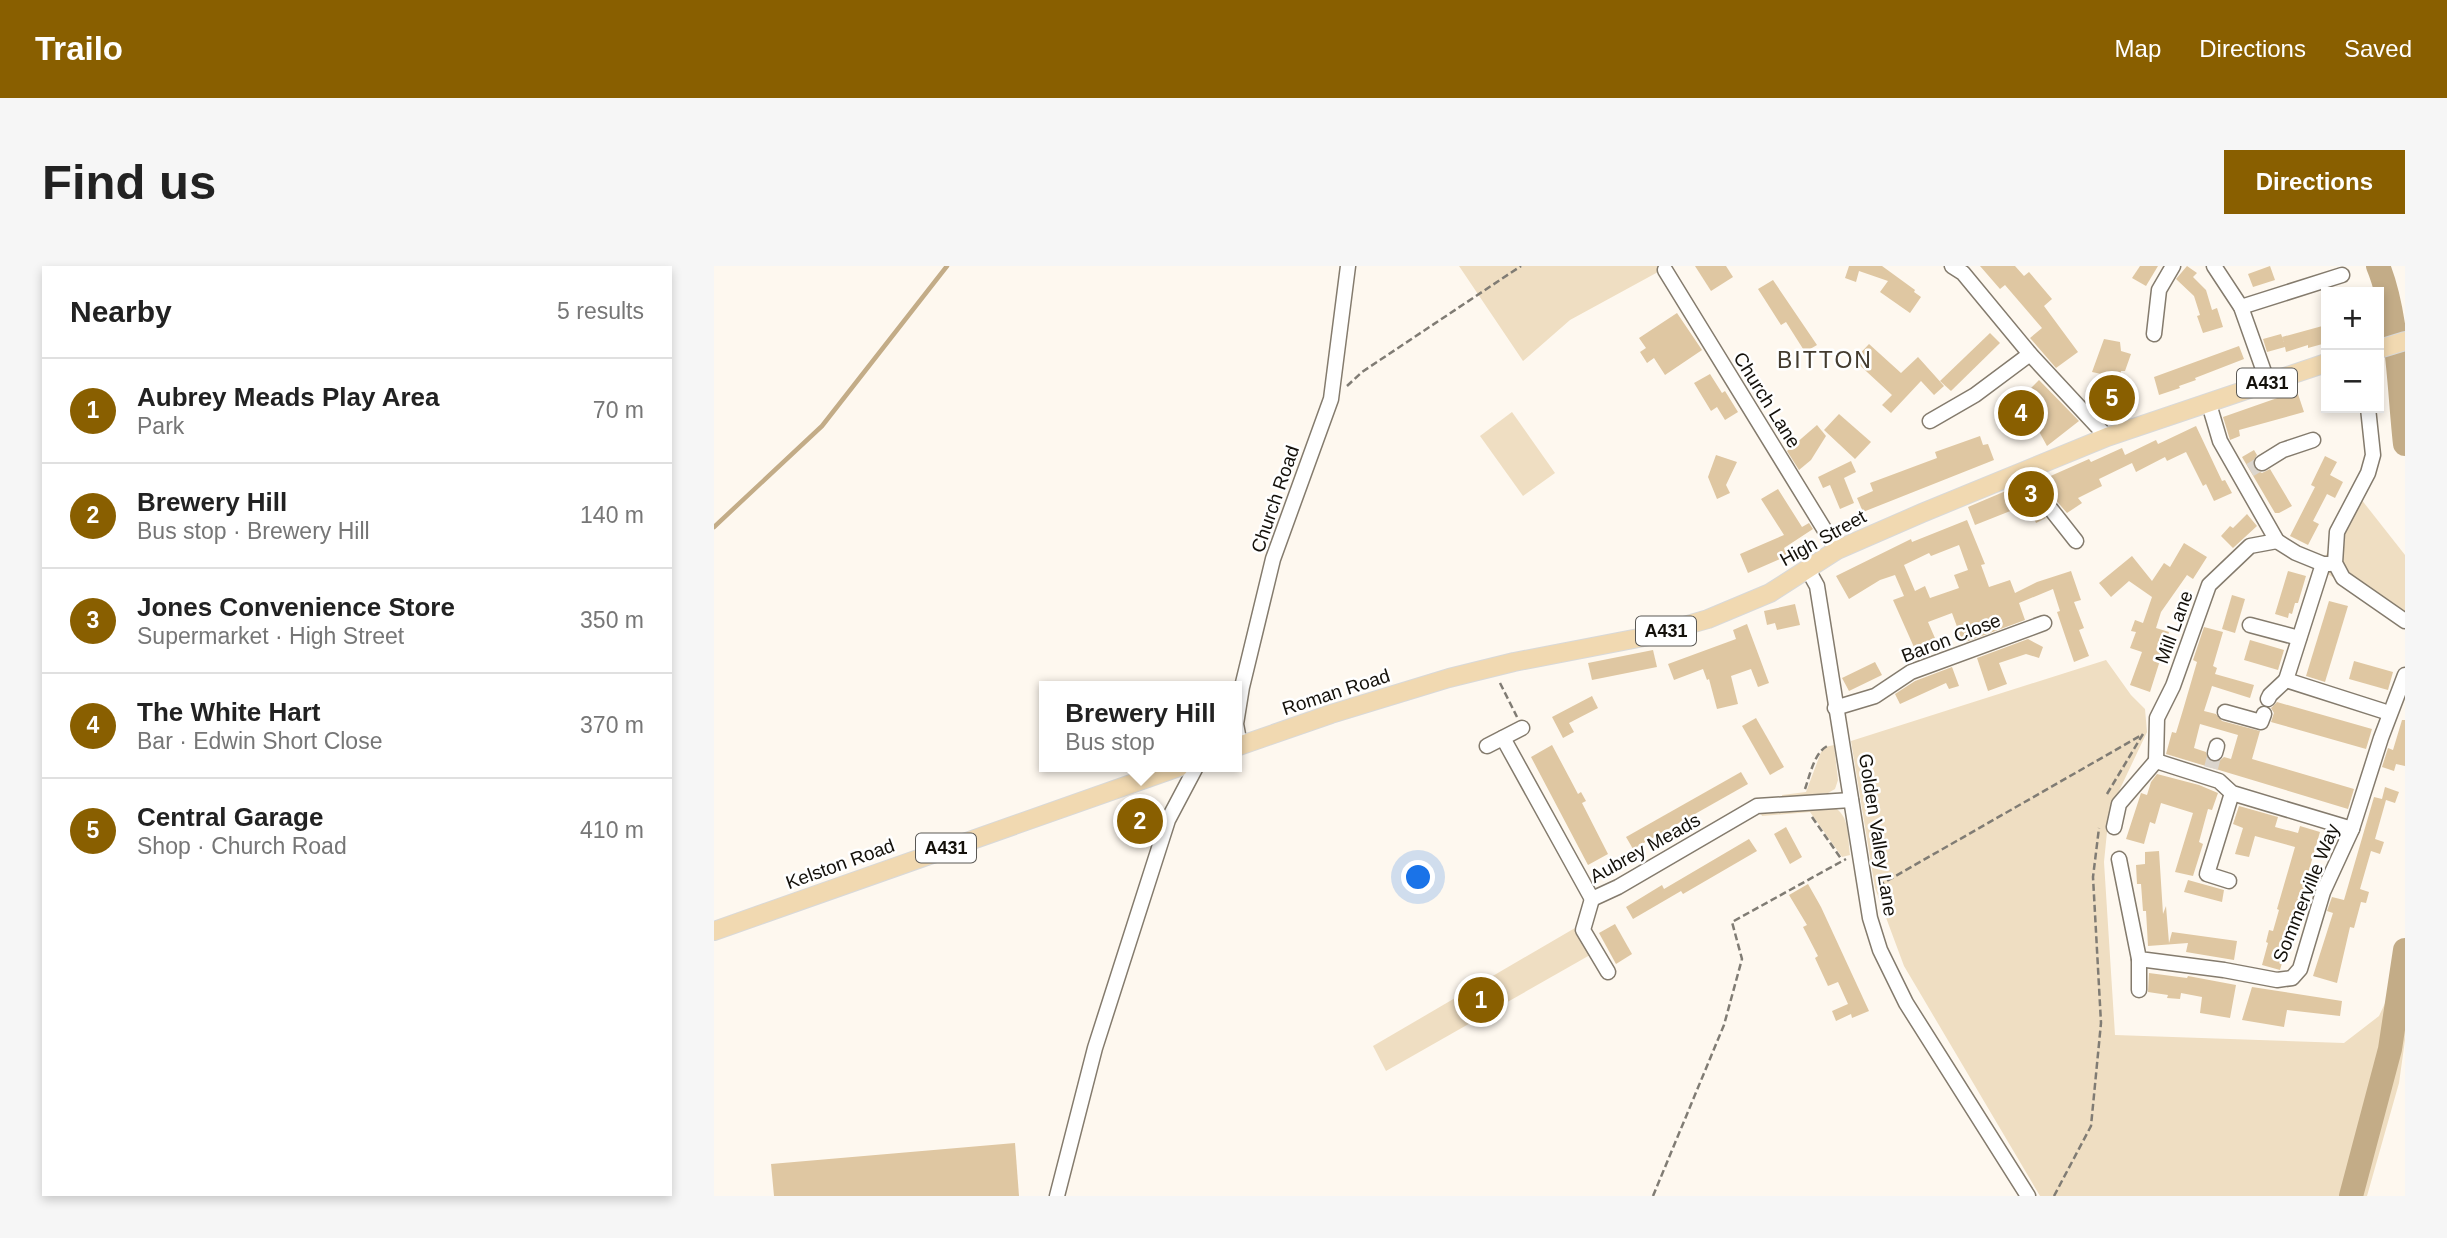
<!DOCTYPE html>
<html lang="en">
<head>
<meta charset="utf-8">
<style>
	body { margin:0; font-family:Helvetica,sans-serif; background:#f6f6f6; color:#222 }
	.controls { position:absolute; right:21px; top:21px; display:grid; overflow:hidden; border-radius:0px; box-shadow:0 4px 10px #0003 }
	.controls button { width:63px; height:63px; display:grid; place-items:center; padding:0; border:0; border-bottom:2px solid #e0e0e0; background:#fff; color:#222; font:35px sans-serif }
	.you { position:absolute; left:705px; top:612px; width:24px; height:24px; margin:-18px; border:5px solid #fff; border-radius:50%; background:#1a73e8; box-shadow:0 0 0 10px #1a73e833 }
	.badge { display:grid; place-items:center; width:46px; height:46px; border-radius:50%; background:#895f00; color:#fff; font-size:23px; font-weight:700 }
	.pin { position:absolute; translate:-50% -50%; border:4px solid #fff; box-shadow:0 2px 7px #0006 }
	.popup { position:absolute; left:325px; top:415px; width:203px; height:91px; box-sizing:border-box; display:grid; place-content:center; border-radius:0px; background:#fff; filter:drop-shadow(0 2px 5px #0005); font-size:23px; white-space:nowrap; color:#767676 }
	.popup b { font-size:26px; color:#222 }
	.popup::after { content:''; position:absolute; left:50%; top:100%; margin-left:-14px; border:14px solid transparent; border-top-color:#fff }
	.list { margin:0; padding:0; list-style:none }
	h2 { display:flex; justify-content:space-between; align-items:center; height:91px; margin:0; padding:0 28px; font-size:30px }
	h2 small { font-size:23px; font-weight:400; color:#767676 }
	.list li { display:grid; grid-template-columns:46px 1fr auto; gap:21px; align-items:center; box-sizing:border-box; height:105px; padding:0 28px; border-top:2px solid #e0e0e0 }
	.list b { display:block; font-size:26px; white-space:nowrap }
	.list p { margin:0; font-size:23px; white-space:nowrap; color:#767676 }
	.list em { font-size:23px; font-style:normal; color:#767676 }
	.map { position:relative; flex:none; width:1691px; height:930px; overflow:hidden; border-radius:0px }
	header { display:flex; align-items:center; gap:42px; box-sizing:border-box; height:98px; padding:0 35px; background:#895f00; color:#fff }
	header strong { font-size:33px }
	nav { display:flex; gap:38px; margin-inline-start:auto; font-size:24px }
	.intro { display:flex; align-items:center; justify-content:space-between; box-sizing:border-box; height:168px; padding:0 42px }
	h1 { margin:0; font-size:49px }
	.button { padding:18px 32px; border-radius:0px; background:#895f00; color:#fff; font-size:24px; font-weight:700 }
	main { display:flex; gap:42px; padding:0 42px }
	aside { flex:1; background:#fff; border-radius:0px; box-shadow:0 4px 10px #0003 }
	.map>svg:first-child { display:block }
	.green { fill:#efdec2 }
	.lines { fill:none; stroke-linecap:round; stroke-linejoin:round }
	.stream { stroke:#c3ac87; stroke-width:4.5 }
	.river { stroke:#c3ac87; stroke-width:24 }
	.building { fill:#dfc7a2; fill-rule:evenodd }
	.minor-tunnel { stroke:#dbd5cd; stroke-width:14; stroke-dasharray:14 7; stroke-linecap:butt }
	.minor-casing { stroke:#847b6d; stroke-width:17 }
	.major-casing { stroke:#d9d9d8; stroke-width:20 }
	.path { stroke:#807c74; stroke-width:2.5; stroke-dasharray:7 3.5; stroke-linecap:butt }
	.minor { stroke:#fff; stroke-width:14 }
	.major { stroke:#f1d9b1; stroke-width:18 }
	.labels { text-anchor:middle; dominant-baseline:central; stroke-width:5; stroke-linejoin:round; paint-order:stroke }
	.shield { fill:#fff; stroke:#5a5854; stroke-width:2 }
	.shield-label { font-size:18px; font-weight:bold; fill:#14110b }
	.street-label { font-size:19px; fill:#14110b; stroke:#fff }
	.quarter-label { font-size:23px; letter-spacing:2px; fill:#443c2f; stroke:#fff }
</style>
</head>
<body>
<header>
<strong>Trailo</strong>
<nav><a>Map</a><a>Directions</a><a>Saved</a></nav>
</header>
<div class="intro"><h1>Find us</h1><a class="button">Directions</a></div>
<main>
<aside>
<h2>Nearby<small>5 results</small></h2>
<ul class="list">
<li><span class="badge">1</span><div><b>Aubrey Meads Play Area</b><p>Park</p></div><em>70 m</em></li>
<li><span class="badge">2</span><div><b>Brewery Hill</b><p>Bus stop · Brewery Hill</p></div><em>140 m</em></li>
<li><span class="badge">3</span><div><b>Jones Convenience Store</b><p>Supermarket · High Street</p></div><em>350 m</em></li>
<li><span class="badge">4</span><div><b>The White Hart</b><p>Bar · Edwin Short Close</p></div><em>370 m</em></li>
<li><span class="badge">5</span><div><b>Central Garage</b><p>Shop · Church Road</p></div><em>410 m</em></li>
</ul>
</aside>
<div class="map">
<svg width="1691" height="930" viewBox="0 0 1691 930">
	<rect width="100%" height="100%" fill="#fef8ef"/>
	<g class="green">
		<path d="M745,0H955L856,54L809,95Z"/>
		<path d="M798,146L841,207L809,230L766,170Z"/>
		<path d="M1643,228L1691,289V359L1614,308L1612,289Z"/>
		<path d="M1392,394L1417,429L1431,443L1433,466L1395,546L1390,596L1401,769L1630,777L1665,750L1691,695V774L1685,817L1653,930H1326L1190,700L1161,622L1137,475Z"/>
		<path d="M1120,479L1124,514L1121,523L1114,527L1068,532V529L1092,526L1107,486L1111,481Z"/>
		<path d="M1113,538C1137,546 1133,567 1136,589L1128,591L1096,546L1048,550L1046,546Z"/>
		<path d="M861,662L876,689L672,805L659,780Z"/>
	</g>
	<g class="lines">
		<path class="stream" d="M0,261L108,160L233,0"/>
		<g class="river">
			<path d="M1664,0C1684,48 1685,125 1691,178"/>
			<path d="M1637,930L1676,783L1691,684"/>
		</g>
	</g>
	<g class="building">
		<path d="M981,0H1012L1019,11L997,25Z"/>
		<path d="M1135,0H1168L1201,24L1200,26L1207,31L1196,47L1166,26L1174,15L1145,5L1142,16L1131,12Z"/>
		<path d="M1266,0H1301L1310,10L1315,6L1338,33L1330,40L1364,86L1342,102L1316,72L1328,62L1291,19L1286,23Z"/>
		<path d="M1426,0H1444L1432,20L1418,12Z"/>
		<path d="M1473,0L1483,7L1479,11L1492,24L1498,44L1503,42L1509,61L1489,67L1483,50L1486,49L1480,30L1462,13Z"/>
		<path d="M1556,0L1561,14L1539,21L1534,8Z"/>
		<path d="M1059,14L1103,79L1091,86L1072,56L1067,59L1044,23Z"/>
		<path d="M963,47L988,84L951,109L940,92L933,97L926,86L932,82L925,72Z"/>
		<path d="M1612,59V77L1594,82V79L1572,86L1571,81L1553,86L1549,73L1567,68L1570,76L1568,71Z"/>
		<path d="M1276,67L1286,77L1237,125L1226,115Z"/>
		<path d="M1390,73L1406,76L1407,85L1417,88L1411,105H1407L1406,112L1378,106Z"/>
		<path d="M1155,78L1187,107L1204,91L1230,120L1220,129L1207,115L1177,147L1168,139L1178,129L1140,94Z"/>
		<path d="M1525,80L1530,93L1481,112L1482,114L1465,120L1466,122L1445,129L1440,111Z"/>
		<path d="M996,108L1008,127L1011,125L1024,146L1011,154L1003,141L997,145L980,117Z"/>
		<path d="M1325,114L1365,155L1333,180L1322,160L1327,155L1320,148L1328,137L1314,125Z"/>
		<path d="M1583,125L1590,146L1525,164L1526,170L1516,174L1509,151Z"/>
		<path d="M1125,148L1157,176L1141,193L1110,164Z"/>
		<path d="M1103,159L1112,170L1097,194L1085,204L1073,185Z"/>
		<path d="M1482,160L1508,215L1511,214L1518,227L1500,235L1492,218L1489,220L1472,186L1453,195L1451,191L1422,206L1418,197L1385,213L1388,220L1364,232L1368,237L1353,247L1340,232L1332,212L1375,193L1377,196L1408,182L1411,189L1442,174L1444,178Z"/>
		<path d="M1266,170L1269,179L1274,178L1280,194L1149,246L1143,232L1159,225L1156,217L1223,192L1221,186Z"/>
		<path d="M1540,184L1543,189L1538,197L1540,203L1548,207L1556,203L1578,240L1565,247H1561L1528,191Z"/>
		<path d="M1002,189L1023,196L1012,219L1016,227L1003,233L994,211Z"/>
		<path d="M1611,190L1623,196L1616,209L1629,216L1621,232L1613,228L1599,255L1605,258L1594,279L1576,270L1601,221L1597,219Z"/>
		<path d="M1137,195L1142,206L1130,212L1140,237L1126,243L1116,219L1109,222L1104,211Z"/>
		<path d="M1313,216L1323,241L1332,252L1322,257L1314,238L1261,259L1254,241Z"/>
		<path d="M1064,223L1088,261L1095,257L1099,263L1070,282L1073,290L1034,307L1026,288L1070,269L1047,233Z"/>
		<path d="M1533,248L1543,260L1519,282L1507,270L1516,260L1519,262Z"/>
		<path d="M1253,254L1271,298L1267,299L1275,321L1296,314L1301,327L1323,316L1357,305L1367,334L1360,336L1370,362L1365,364L1375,390L1360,396L1343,346L1346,345L1339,323L1305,337L1311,354L1249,377L1238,347L1214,356L1224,379L1203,388L1179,334L1190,330L1181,309L1166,314L1135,333L1122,310L1197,273L1198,276ZM1245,279L1254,304L1240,309L1245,322L1216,332L1211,320L1201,325L1190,299L1215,287L1217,290Z"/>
		<path d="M1470,277L1493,291L1479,313L1473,309L1447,346L1442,362L1455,366L1436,426L1416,419L1428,386L1416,382L1422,366L1417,365L1421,354L1429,357L1438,331L1415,315L1397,331L1385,317L1418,290L1438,315L1450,297L1456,301Z"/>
		<path d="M1574,305L1592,310L1584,337H1581L1578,348L1575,347L1574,352L1561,348Z"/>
		<path d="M1518,329L1531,333L1521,367L1508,363Z"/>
		<path d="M1615,335L1634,340L1611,416L1592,410Z"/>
		<path d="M1081,338L1086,359L1063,364L1061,357L1053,359L1050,345Z"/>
		<path d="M1033,358L1055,417L1044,421L1037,403L1017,410L1024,438L1003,443L995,413L993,414L989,403L960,414L954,398L1022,373L1019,364Z"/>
		<path d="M1490,361L1509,366L1499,400L1503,402L1501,408L1540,419L1536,432L1498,420L1490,445L1502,448L1508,455L1546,465L1538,493L1640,523L1634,543L1452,488L1458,466L1462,467L1469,444L1483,396L1479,394ZM1486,458L1524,469L1517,493L1510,491L1504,496H1498L1494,493L1492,486L1480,482Z"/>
		<path d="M1314,373L1329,381L1325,392L1312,388L1285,397L1293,418L1274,425L1263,392Z"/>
		<path d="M1536,374L1570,384L1564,404L1530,394Z"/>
		<path d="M939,384L943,401L878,414L874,397Z"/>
		<path d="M1640,395L1679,406L1674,424L1635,413Z"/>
		<path d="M1161,396L1168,409L1135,425L1128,412Z"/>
		<path d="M1238,401L1245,420L1235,423L1232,417L1186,438L1181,428L1201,415Z"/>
		<path d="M878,430L884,442L855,457L860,466L849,472L838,451Z"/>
		<path d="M1563,436L1658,463L1652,483L1557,456L1560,447L1557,442Z"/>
		<path d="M1042,452L1070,501L1056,509L1028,460Z"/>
		<path d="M1688,454H1691V500L1682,498L1680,505L1668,501L1674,482L1679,484Z"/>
		<path d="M838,479L864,528L867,526L872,535L868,537L894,588L874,599L817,491Z"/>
		<path d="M1027,506L1034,518L919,583L912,571Z"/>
		<path d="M1443,508L1485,519L1504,527L1498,544L1494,543L1485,576L1489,578L1479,610L1461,606L1479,547L1447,537L1441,558L1436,556L1430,578L1412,573L1427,527L1433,529L1437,516Z"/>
		<path d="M1671,521L1685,526L1681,537L1672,534L1661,573L1670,576L1666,588L1657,585L1646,623L1655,626L1652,637L1647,636L1640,662L1636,661L1623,717L1599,710L1619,647L1613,645L1618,631L1630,634L1660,531L1668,533Z"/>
		<path d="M1525,540L1564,551L1561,561L1584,567L1586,560L1606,566L1566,704L1548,699L1554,677L1552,676L1555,664L1559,665L1565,644L1563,643L1581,581L1541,570L1535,591L1521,588L1529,562L1519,558Z"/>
		<path d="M1072,561L1088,591L1076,598L1060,568Z"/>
		<path d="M1035,573L1043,585L969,628L967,625L919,653L912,641L948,619L950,623Z"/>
		<path d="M1445,585L1449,648L1452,640L1455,677L1458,666L1523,675L1520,694L1472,686L1474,677L1434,680L1432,645H1429L1427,618H1423L1422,599L1431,598V586Z"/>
		<path d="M1474,614L1510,624L1508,636L1470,626Z"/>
		<path d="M1094,618L1107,641L1155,745L1138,752L1137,748L1122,755L1118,745L1134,738L1124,716L1114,720L1101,692L1104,690L1089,661L1093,659L1075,629Z"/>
		<path d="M901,658L918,688L902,698L885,667Z"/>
		<path d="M1435,707L1473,712L1474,710L1522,719L1516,752L1486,747L1488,731L1467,727L1466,733L1453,732L1454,729L1434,726Z"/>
		<path d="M1538,721L1628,735L1626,750L1573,744L1570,761L1528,754Z"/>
		<path d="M301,877L305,930H60L57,898Z"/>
	</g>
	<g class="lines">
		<g class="minor-tunnel">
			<path d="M1536,204L1548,197"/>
			<path d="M1497,502L1501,487"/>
		</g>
		<defs>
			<g id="minor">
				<path d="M1238,0L1249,7L1316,88L1393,171"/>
				<path d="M1500,0L1527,41L1554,117"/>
				<path d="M951,4L1123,284"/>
				<path d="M1527,41L1628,9"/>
				<path d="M1440,68L1445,24L1459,0"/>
				<path d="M1495,138L1506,175L1563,275L1582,287L1609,298H1616"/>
				<path d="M1654,142L1659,189L1654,207L1623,266L1621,297L1629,312L1691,355"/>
				<path d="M1216,155L1261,129L1316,88"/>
				<path d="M1548,197L1569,184L1599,174"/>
				<path d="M1318,203L1332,237L1362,275"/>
				<path d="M1609,298L1572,414L1669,445"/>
				<path d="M1093,302L1103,320L1156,652L1166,684L1192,737L1314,930"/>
				<path d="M1536,359L1585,372"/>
				<path d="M1554,433L1556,429L1572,414"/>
				<path d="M1121,442L1161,430L1197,406L1330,357"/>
				<path d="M1511,446L1547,456L1550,448"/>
				<path d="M789,472L878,633L904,621L1043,540L1137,534"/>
				<path d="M526,479L522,458L528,421L559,293L617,133L634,0"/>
				<path d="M773,480L808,462"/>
				<path d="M1501,487L1503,480"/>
				<path d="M1442,495L1443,452L1459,420L1495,319L1536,280L1563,275"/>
				<path d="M1442,495L1505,515L1518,527L1638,563"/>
				<path d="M1400,561L1405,538L1442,495"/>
				<path d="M1405,593L1425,693L1510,704L1563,714L1578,712L1586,703L1609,626L1638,563L1667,472L1691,409"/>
				<path d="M1515,615L1493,608L1518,527"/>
				<path d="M878,633L869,664L894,706"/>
				<path d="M1425,724V693"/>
				<path d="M343,930L381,782L454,554L482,501"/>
			</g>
			<g id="major">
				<path d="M1665,83L1691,75"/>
				<path d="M522,481L617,448L735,412L800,396L935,370L994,353L1056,327L1123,284L1208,247L1393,171L1612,97"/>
				<path d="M0,665L465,501"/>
			</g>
		</defs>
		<use href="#minor" class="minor-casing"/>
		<use href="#major" class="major-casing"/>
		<g class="path">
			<path d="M633,120L648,106L807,0"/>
			<path d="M786,417L803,451"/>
			<path d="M1091,523C1096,509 1101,483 1116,479"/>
			<path d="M1393,528L1429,468"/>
			<path d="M1098,551L1128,594"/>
			<path d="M1164,620L1426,470"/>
			<path d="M939,930L1010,759L1028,693L1018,656L1132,593"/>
			<path d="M1340,930L1377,860L1387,757L1379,611L1385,562"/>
		</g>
		<use href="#minor" class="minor"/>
		<use href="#major" class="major"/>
	</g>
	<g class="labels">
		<g class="shield">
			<rect x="1523" y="102.5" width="60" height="29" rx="5"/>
			<rect x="922" y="350.5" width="60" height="29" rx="5"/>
			<rect x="202" y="567.5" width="60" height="29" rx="5"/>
		</g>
		<g class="shield-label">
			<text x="1553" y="117">A431</text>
			<text x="952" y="365">A431</text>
			<text x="232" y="582">A431</text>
		</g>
		<g class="street-label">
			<text transform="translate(1053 134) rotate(58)">Church Lane</text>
			<text transform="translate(561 233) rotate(-71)">Church Road</text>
			<text transform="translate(1109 272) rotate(-29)">High Street</text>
			<text transform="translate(1460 361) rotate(-70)">Mill Lane</text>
			<text transform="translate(1237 372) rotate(-21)">Baron Close</text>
			<text transform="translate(622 426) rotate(-18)">Roman Road</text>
			<text transform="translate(1164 569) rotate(81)">Golden Valley Lane</text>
			<text transform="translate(931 582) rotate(-29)">Aubrey Meads</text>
			<text transform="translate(126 598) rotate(-20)">Kelston Road</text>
			<text transform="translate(1592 627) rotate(-68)">Sommerville Way</text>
		</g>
		<g class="quarter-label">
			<text x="1111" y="94">BITTON</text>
		</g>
	</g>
</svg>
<div class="controls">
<button>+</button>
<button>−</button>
</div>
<div class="you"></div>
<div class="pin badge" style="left:767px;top:734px">1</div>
<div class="pin badge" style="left:426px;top:555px">2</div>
<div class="popup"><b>Brewery Hill</b>Bus stop</div>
<div class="pin badge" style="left:1317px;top:228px">3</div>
<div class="pin badge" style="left:1307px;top:147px">4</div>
<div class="pin badge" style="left:1398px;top:132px">5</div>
</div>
</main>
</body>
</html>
